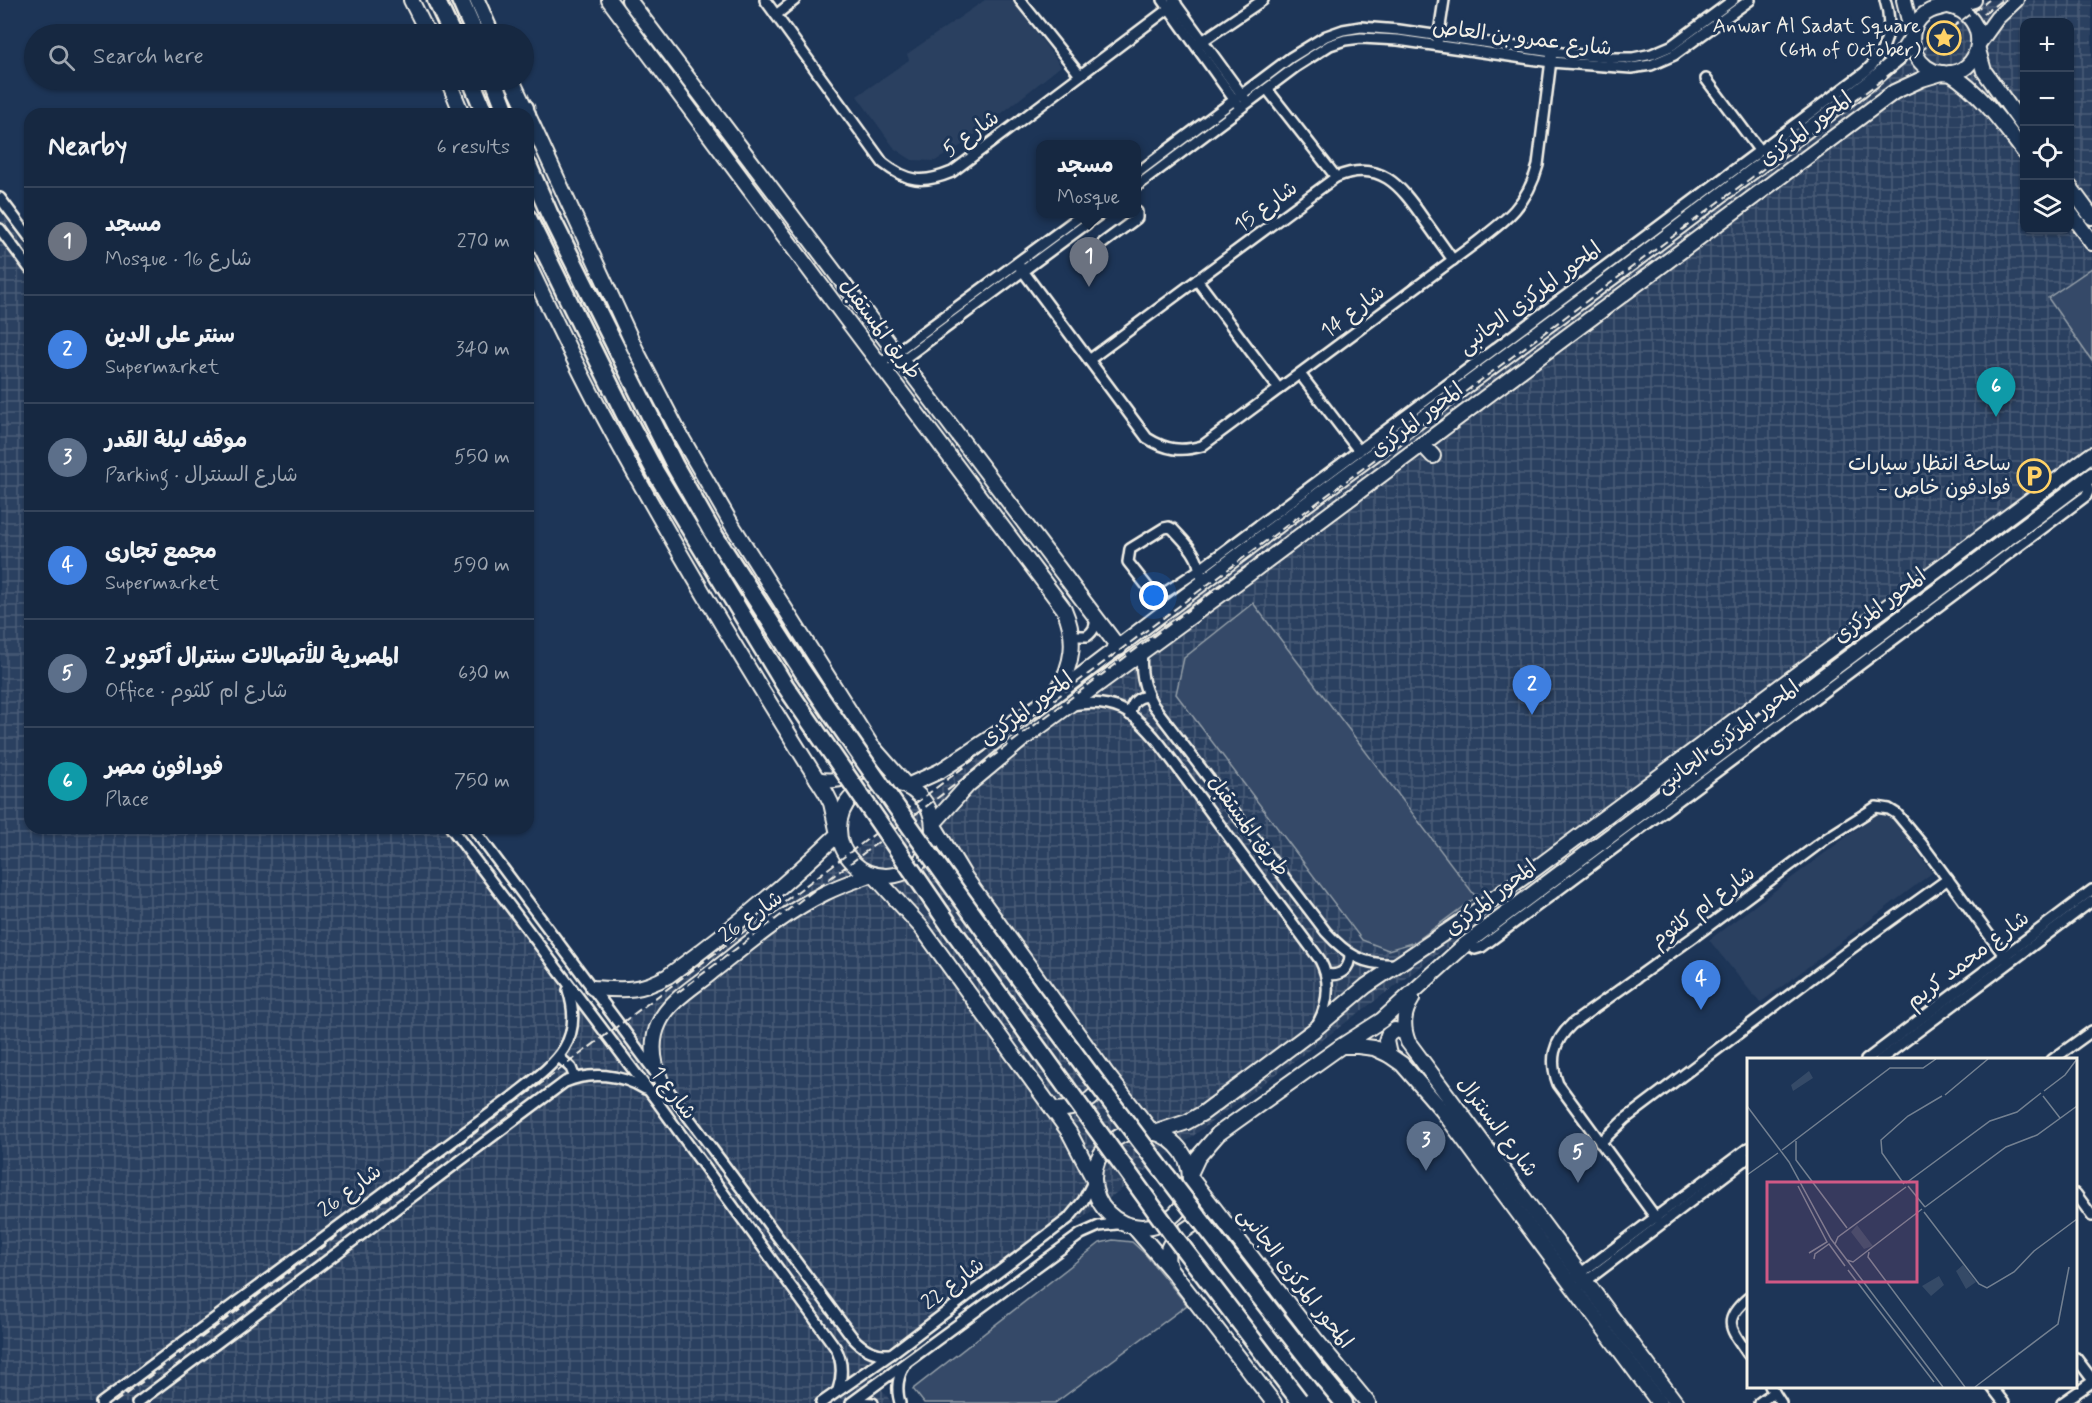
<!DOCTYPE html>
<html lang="en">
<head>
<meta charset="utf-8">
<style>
	body { margin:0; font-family:Mynerve,"Playpen Sans Arabic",sans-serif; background:#1f3048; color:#f1f3f6 }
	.controls { position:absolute; right:18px; top:18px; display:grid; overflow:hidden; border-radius:12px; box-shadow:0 2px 4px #0004 }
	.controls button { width:54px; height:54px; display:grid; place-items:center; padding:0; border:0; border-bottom:2px solid #35445a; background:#162841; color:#f1f3f6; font:30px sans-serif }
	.you { position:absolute; left:1154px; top:596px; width:21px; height:21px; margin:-15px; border:4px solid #fff; border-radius:50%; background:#1a73e8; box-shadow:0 0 0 9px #1a73e833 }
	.badge { display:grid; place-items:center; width:39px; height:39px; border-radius:50%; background:#bca0f2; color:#fff; font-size:20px; font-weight:700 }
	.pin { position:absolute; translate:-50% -50px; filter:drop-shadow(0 2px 3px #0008) }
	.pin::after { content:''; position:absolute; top:32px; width:21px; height:18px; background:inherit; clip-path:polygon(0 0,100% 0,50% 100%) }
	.popup { position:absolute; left:1036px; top:140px; width:105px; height:78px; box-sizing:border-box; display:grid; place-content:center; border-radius:12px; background:#162841; filter:drop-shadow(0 2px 4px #0005); font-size:20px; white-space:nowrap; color:#9ea6b1 }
	.popup b { font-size:22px; color:#f1f3f6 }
	.popup::after { content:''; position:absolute; left:50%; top:100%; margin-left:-12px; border:12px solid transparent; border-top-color:#162841 }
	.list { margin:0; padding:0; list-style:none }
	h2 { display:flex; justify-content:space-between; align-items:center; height:78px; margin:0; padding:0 24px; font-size:26px }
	h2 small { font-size:20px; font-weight:400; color:#9ea6b1 }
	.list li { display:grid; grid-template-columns:39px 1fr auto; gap:18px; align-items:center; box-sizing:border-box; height:108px; padding:0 24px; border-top:2px solid #35445a }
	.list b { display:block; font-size:22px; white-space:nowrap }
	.list p { margin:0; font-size:20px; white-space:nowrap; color:#9ea6b1 }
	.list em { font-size:20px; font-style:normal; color:#9ea6b1 }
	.icon { flex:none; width:33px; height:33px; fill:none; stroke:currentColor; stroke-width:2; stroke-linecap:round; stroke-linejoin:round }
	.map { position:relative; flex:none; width:2092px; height:1403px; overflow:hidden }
	.search { position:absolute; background:#162841; box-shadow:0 2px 4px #0004; left:24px; top:24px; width:510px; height:66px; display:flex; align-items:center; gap:15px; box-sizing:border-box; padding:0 21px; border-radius:33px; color:#9ea6b1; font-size:22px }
	.panel { position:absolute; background:#162841; box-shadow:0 2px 4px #0004; left:24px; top:108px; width:510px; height:726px; border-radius:18px }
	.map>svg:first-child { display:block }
	.built { fill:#2a4060 }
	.industrial { fill:url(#industrial-grid); fill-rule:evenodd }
	.green { fill:#354a67; stroke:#949ea8; stroke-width:1.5 }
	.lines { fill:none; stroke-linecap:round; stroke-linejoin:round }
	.street-casing { stroke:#f4f1e8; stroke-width:14 }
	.secondary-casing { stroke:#f4f1e8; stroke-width:18 }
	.highway-casing { stroke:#f4f1e8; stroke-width:21 }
	.street { stroke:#1d3557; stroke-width:9 }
	.secondary { stroke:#1d3557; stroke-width:14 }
	.highway { stroke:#1d3557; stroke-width:16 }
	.rail { stroke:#f4f1e8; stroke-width:2; stroke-dasharray:9 4.5; stroke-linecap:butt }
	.highway-bridge-casing { stroke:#f4f1e8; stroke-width:21; stroke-linecap:butt }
	.highway-bridge { stroke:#1d3557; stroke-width:16 }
	.labels { text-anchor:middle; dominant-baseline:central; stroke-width:6; stroke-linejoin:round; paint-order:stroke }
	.poi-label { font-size:21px; fill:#f4f1e8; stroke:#1d3557; text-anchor:end }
	.street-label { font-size:21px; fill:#f4f1e8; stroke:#1d3557 }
	.inset-road { fill:none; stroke:#738091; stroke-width:1.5 }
	.view { fill:#d15985; fill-opacity:0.15; stroke:#d15985; stroke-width:3 }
	.inset-edge { fill:none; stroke:#f4f1e8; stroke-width:3 }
</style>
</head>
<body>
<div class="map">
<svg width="2092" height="1403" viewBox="0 0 2092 1403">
	<defs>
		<pattern id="industrial-grid" width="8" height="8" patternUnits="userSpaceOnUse" patternTransform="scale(1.5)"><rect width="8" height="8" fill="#2a4060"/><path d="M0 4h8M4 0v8" fill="none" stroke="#4a5c77"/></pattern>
	</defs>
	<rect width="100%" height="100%" fill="#1d3557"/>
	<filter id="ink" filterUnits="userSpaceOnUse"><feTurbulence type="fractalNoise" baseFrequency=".0167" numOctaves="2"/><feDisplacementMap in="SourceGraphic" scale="12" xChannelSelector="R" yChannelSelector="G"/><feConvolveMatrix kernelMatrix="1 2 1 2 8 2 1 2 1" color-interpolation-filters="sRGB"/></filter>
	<g filter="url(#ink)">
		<g class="built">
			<path d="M985,0H1012L1061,66L962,145L935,161L912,160L895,149L857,96L909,60L907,54Z"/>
			<path d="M1877,814H1886L1898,825L1932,873L1760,1003L1709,940Z"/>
		</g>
		<path class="industrial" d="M1985,0H2092V465L1372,1003L871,1375L892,1403H0V211L30,252V828H461L613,1031L1605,293L1900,67L1940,33ZM2024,22H2070V230H2024Z"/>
		<g class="green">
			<path d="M2092,268V361L2048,298Z"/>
			<path d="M1253,603L1476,897L1415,942L1388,950L1362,940L1176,694L1184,658Z"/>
			<path d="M1113,1240L1132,1242L1145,1254L1187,1305L1055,1403H924L913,1389L1100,1243Z"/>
		</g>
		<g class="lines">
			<defs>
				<g id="street">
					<path d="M765,0L883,163C907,182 923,184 952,172L1176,3"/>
					<path d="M1020,0L1080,75"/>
					<path d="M1163,0L1238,105"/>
					<path d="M1173,0L1245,99"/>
					<path d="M776,15L795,0"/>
					<path d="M1438,39L1444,0"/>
					<path d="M1198,44L1263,0"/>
					<path d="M1706,79L1759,150"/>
					<path d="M1267,89L1336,177"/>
					<path d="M1137,173L1290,58L1326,36L1343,30L1361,27L1399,30L1552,52L1612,58H1633L1652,54L1671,46L1733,0"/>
					<path d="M1137,186L1297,66L1330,45L1345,40L1361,38L1398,40L1551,62L1631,68L1651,65L1674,55L1750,0"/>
					<path d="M0,198L30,238"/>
					<path d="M0,229L30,269"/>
					<path d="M1103,243L1137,218V212"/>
					<path d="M1017,263L1147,438C1166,450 1181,452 1202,446L1473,245C1505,221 1527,206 1538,165L1552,52"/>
					<path d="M1197,280L1279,389"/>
					<path d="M1089,360L1336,177C1380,159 1400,185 1423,218C1433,232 1443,246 1453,260"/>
					<path d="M880,364L1083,214"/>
					<path d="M886,372L1100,214"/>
					<path d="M1300,374L1359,451"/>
					<path d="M1204,583C1199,574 1200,564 1195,556C1190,546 1180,537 1173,529L1169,527L1164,528L1130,549L1128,562L1154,595L1163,594L1199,570L1865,72C1886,54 1894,27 1885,0"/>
					<path d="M1073,636H1087C1094,631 1096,626 1095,618"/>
					<path d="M1142,652C1140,672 1143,687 1153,705L1326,932C1347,955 1364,966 1397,964"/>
					<path d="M1071,705C1114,698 1134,711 1160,744L1320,960C1331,981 1329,1002 1318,1023"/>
					<path d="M1130,715C1131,703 1136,697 1148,696"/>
					<path d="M451,828L656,1100L835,1347C843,1361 843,1375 838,1390"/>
					<path d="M473,828L853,1338C864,1350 875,1355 891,1354"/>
					<path d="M1467,943L1475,949L1482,947L2086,496L2089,490L2085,481"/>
					<path d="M1326,974C1341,977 1350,969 1350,954"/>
					<path d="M559,1057L571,1068L575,1078"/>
					<path d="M1866,1060L2092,890"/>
					<path d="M1880,1060L2092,901"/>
					<path d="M2052,1060L2092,1031"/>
					<path d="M1600,1143L1625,1119L1845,953L1948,879"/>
					<path d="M2076,1194L2092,1216"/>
					<path d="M1656,1218L1558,1084C1549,1060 1553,1042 1572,1024L1695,936L1827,838L1876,807L1889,809L1897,814L1921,843L2009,962"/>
					<path d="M1577,1276L1748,1148"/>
					<path d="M1581,1285L1748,1158"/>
					<path d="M1748,1298C1721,1321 1731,1329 1748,1354"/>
					<path d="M2076,1358L2092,1379"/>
					<path d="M1770,1386L1781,1403"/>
					<path d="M1991,1386L2004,1403"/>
					<path d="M855,1402L873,1403"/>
					<path d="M101,1403L512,1097C551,1066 586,1045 568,990"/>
					<path d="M137,1403L565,1082C591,1071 621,1074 645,1089"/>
					<path d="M821,1403L891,1354L1068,1219L1083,1201L1094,1180"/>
					<path d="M851,1403L1081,1234L1099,1226L1125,1223"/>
					<path d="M900,1403C896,1389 897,1377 905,1365"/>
					<path d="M1759,1403L1774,1392"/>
					<path d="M2062,1403L2092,1382"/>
				</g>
				<g id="secondary">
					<path d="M411,0L428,34"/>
					<path d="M477,0L492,34"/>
					<path d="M609,0L846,319L1064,609C1077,639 1073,664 1057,691"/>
					<path d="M629,0L1119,648"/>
					<path d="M1904,0L1912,33"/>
					<path d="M1948,6C1994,15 1984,79 1941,73C1931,72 1921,65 1916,55C1912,47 1911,37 1914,28C1924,3 1952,8 1974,0"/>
					<path d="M1979,43L1997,18L2016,0"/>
					<path d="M1978,50L1984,71L2024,127"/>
					<path d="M1950,73C1982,94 2002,123 2024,152"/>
					<path d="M448,80L462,114"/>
					<path d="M512,80L528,114"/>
					<path d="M528,115L636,350L679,433L732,525L871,745L907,786L940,771L1055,695L1292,515L1625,268L1872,81L1898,58L1912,37"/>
					<path d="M2070,187L2092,217"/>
					<path d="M2070,213L2092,243"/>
					<path d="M528,264C551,312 574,361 599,408C669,539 746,667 826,793L831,803L838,834C783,887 730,931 668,976C640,992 624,990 593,988"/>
					<path d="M1422,444L1433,456"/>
					<path d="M817,779C839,784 859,776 868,753"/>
					<circle cx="886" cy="829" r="47"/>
					<path d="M1412,999C1403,1013 1402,1026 1408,1042L1676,1403"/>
					<path d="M1343,1046H1358L1374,1048L1389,1055L1402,1064L1442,1110L1659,1403"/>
					<path d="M1389,1055L1386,1041L1388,1035L1395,1030L1404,1032"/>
					<path d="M661,1081C653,1062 650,1042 659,1023C669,1001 694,987 712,972C748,944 785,912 825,893C841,885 857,880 873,874L921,927L1069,1132L1094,1180"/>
					<path d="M1053,1110C1075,1110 1096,1102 1104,1080"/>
					<circle cx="1142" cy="1179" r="48"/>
					<path d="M1152,1132L1106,1073L965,877L933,824L968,785L1023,739L1250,573L1894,92L1922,79L1942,73"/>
					<path d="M1154,1133L1187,1122L1203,1113L1314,1030L1366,986L1471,915L1535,869L2092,454"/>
					<path d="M1190,1174L1198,1157L1218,1134L1340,1047L1382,1020L1467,943L2092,475"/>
					<path d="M1190,1177L1316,1340L1368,1403"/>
					<path d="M1133,1226L1171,1270L1274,1403"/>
					<path d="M1169,1267C1160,1240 1184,1232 1203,1218L1207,1216"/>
				</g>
				<g id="highway">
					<path d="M436,0L452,34"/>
					<path d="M460,0L475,34"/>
					<path d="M471,80L485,114"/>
					<path d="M494,80L507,114"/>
					<path d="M524,114L525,108"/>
					<path d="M528,165L549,213L675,466L711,530L803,672"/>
					<path d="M528,218L624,413L656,473L784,684"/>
					<path d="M1324,1379L1344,1403"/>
				</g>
			</defs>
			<use href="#street" class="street-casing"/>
			<use href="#secondary" class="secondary-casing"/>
			<use href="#highway" class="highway-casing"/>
			<use href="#street" class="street"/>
			<use href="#secondary" class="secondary"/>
			<use href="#highway" class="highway"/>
			<g class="rail">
				<path d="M1983,14L2002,0"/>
				<path d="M677,993L1287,536"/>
				<path d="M114,1403L1989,0"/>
			</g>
			<defs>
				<g id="highway-bridge">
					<path d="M803,672C967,914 1143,1149 1324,1379"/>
					<path d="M784,684L950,926L1173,1235L1299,1400"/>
				</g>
			</defs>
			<use href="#highway-bridge" class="highway-bridge-casing"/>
			<use href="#highway-bridge" class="highway-bridge"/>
		</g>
	</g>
	<defs>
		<symbol id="sight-ring" viewBox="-11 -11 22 22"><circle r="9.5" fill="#1d3557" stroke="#ffd166" stroke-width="1.5"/><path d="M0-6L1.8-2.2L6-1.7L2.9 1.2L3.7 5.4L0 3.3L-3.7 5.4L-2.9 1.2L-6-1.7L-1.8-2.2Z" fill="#ffd166"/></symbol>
		<symbol id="parking-ring" viewBox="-11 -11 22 22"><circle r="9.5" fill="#1d3557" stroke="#ffd166" stroke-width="1.5"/><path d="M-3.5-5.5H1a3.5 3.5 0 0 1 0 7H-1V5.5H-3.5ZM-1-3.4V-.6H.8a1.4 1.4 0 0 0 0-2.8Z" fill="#ffd166"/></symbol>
	</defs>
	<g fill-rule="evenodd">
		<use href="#sight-ring" x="1925" y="19" width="38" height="38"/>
		<use href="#parking-ring" x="2015" y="457" width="38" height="38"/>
	</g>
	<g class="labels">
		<g class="poi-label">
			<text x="1921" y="26">Anwar Al Sadat Square<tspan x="1921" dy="24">(6th of October)</tspan></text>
			<text x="2011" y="464">ساحة انتظار سيارات<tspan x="2011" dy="24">- فوادفون خاص</tspan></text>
		</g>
		<g class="street-label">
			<text transform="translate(1522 38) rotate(7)">شارع عمرو بن العاص</text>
			<text transform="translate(1806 129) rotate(-37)">المحور المركزى</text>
			<text transform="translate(971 134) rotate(-36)">شارع 5</text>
			<text transform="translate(1266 207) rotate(-36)">شارع 15</text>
			<text transform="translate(1530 298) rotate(-37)">المحور المركزى الجانبى</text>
			<text transform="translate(1353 312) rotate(-37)">شارع 14</text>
			<text transform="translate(880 329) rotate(53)">طريق المستقبل</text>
			<text transform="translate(1417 420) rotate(-37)">المحور المركزى</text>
			<text transform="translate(1880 606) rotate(-37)">المحور المركزى</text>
			<text transform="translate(1027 709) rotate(-37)">المحور المركزى</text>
			<text transform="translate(1728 737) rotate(-37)">المحور المركزى الجانبى</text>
			<text transform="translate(1248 826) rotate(53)">طريق المستقبل</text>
			<text transform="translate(1491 898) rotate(-38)">المحور المركزى</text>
			<text transform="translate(1703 907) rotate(-36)">شارع ام كلثوم</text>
			<text transform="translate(751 917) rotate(-36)">شارع 26</text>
			<text transform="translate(1968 960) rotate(-37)">شارع محمد كريم</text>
			<text transform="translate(673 1093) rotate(53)">شارع 1</text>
			<text transform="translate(1497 1127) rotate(53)">شارع السنترال</text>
			<text transform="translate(350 1191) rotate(-37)">شارع 26</text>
			<text transform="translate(1295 1278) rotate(52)">المحور المركزى الجانبى</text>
			<text transform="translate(953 1284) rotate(-37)">شارع 22</text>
		</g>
	</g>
	<g transform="translate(1747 1058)">
		<rect width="330" height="330" fill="#1d3557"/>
		<path d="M62,13L66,20L46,33L44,27ZM110,167L126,188L117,191L104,174ZM216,207L229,224L219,231L209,213ZM192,218L197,227L184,238L175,228Z" fill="#354a67"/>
		<path class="inset-road" d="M297,33L318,17L330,1M198,37L241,1M296,38L313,60M0,48L42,104L84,181L196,329M49,83V102L100,170M35,92L143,10H176L189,1M0,117L31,95M159,125L243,63L270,54L294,35M157,126L135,95L134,82L161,58L195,38M51,128L80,184L62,195M161,128L178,149M178,149L259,89L290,77L330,48M177,154L232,226L240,230L267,214L287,193L330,161M88,186L91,179L159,129M122,194L121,199L218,329M67,201L68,196L82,186L98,208M100,202L106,204L175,151M101,212L187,324M228,329L311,266L322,209"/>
		<path class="view" d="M20,124H170V224H20Z"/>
		<rect width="330" height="330" class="inset-edge"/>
	</g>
</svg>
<div class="controls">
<button>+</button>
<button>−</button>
<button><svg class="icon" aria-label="locate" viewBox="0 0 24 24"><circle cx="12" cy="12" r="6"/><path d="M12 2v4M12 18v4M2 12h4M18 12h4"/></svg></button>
<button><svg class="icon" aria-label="layers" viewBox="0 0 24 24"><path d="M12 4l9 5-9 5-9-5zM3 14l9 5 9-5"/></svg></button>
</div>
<div class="you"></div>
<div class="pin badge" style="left:1089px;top:287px;background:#6b7280">1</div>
<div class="popup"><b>مسجد</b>Mosque</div>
<div class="pin badge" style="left:1532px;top:715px;background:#3f7fe0">2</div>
<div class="pin badge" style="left:1426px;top:1171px;background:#5c6f8a">3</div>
<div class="pin badge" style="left:1701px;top:1010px;background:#3f7fe0">4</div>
<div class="pin badge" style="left:1578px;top:1183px;background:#5c6f8a">5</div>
<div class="pin badge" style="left:1996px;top:417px;background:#0f9aa8">6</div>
<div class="search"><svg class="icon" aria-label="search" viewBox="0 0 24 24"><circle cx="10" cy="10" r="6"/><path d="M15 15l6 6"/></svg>Search here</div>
<section class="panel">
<h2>Nearby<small>6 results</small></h2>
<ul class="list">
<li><span class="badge" style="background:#6b7280">1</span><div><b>مسجد</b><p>Mosque · شارع 16</p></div><em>270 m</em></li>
<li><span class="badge" style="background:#3f7fe0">2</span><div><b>سنتر على الدين</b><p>Supermarket</p></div><em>340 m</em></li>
<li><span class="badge" style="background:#5c6f8a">3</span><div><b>موقف ليلة القدر</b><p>Parking · شارع السنترال</p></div><em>550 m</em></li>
<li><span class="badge" style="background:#3f7fe0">4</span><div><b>مجمع تجارى</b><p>Supermarket</p></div><em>590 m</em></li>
<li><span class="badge" style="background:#5c6f8a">5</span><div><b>المصرية للأتصالات سنترال أكتوبر 2</b><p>Office · شارع ام كلثوم</p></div><em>630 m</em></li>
<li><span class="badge" style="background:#0f9aa8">6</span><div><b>فودافون مصر</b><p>Place</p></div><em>750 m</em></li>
</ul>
</section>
</div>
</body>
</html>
